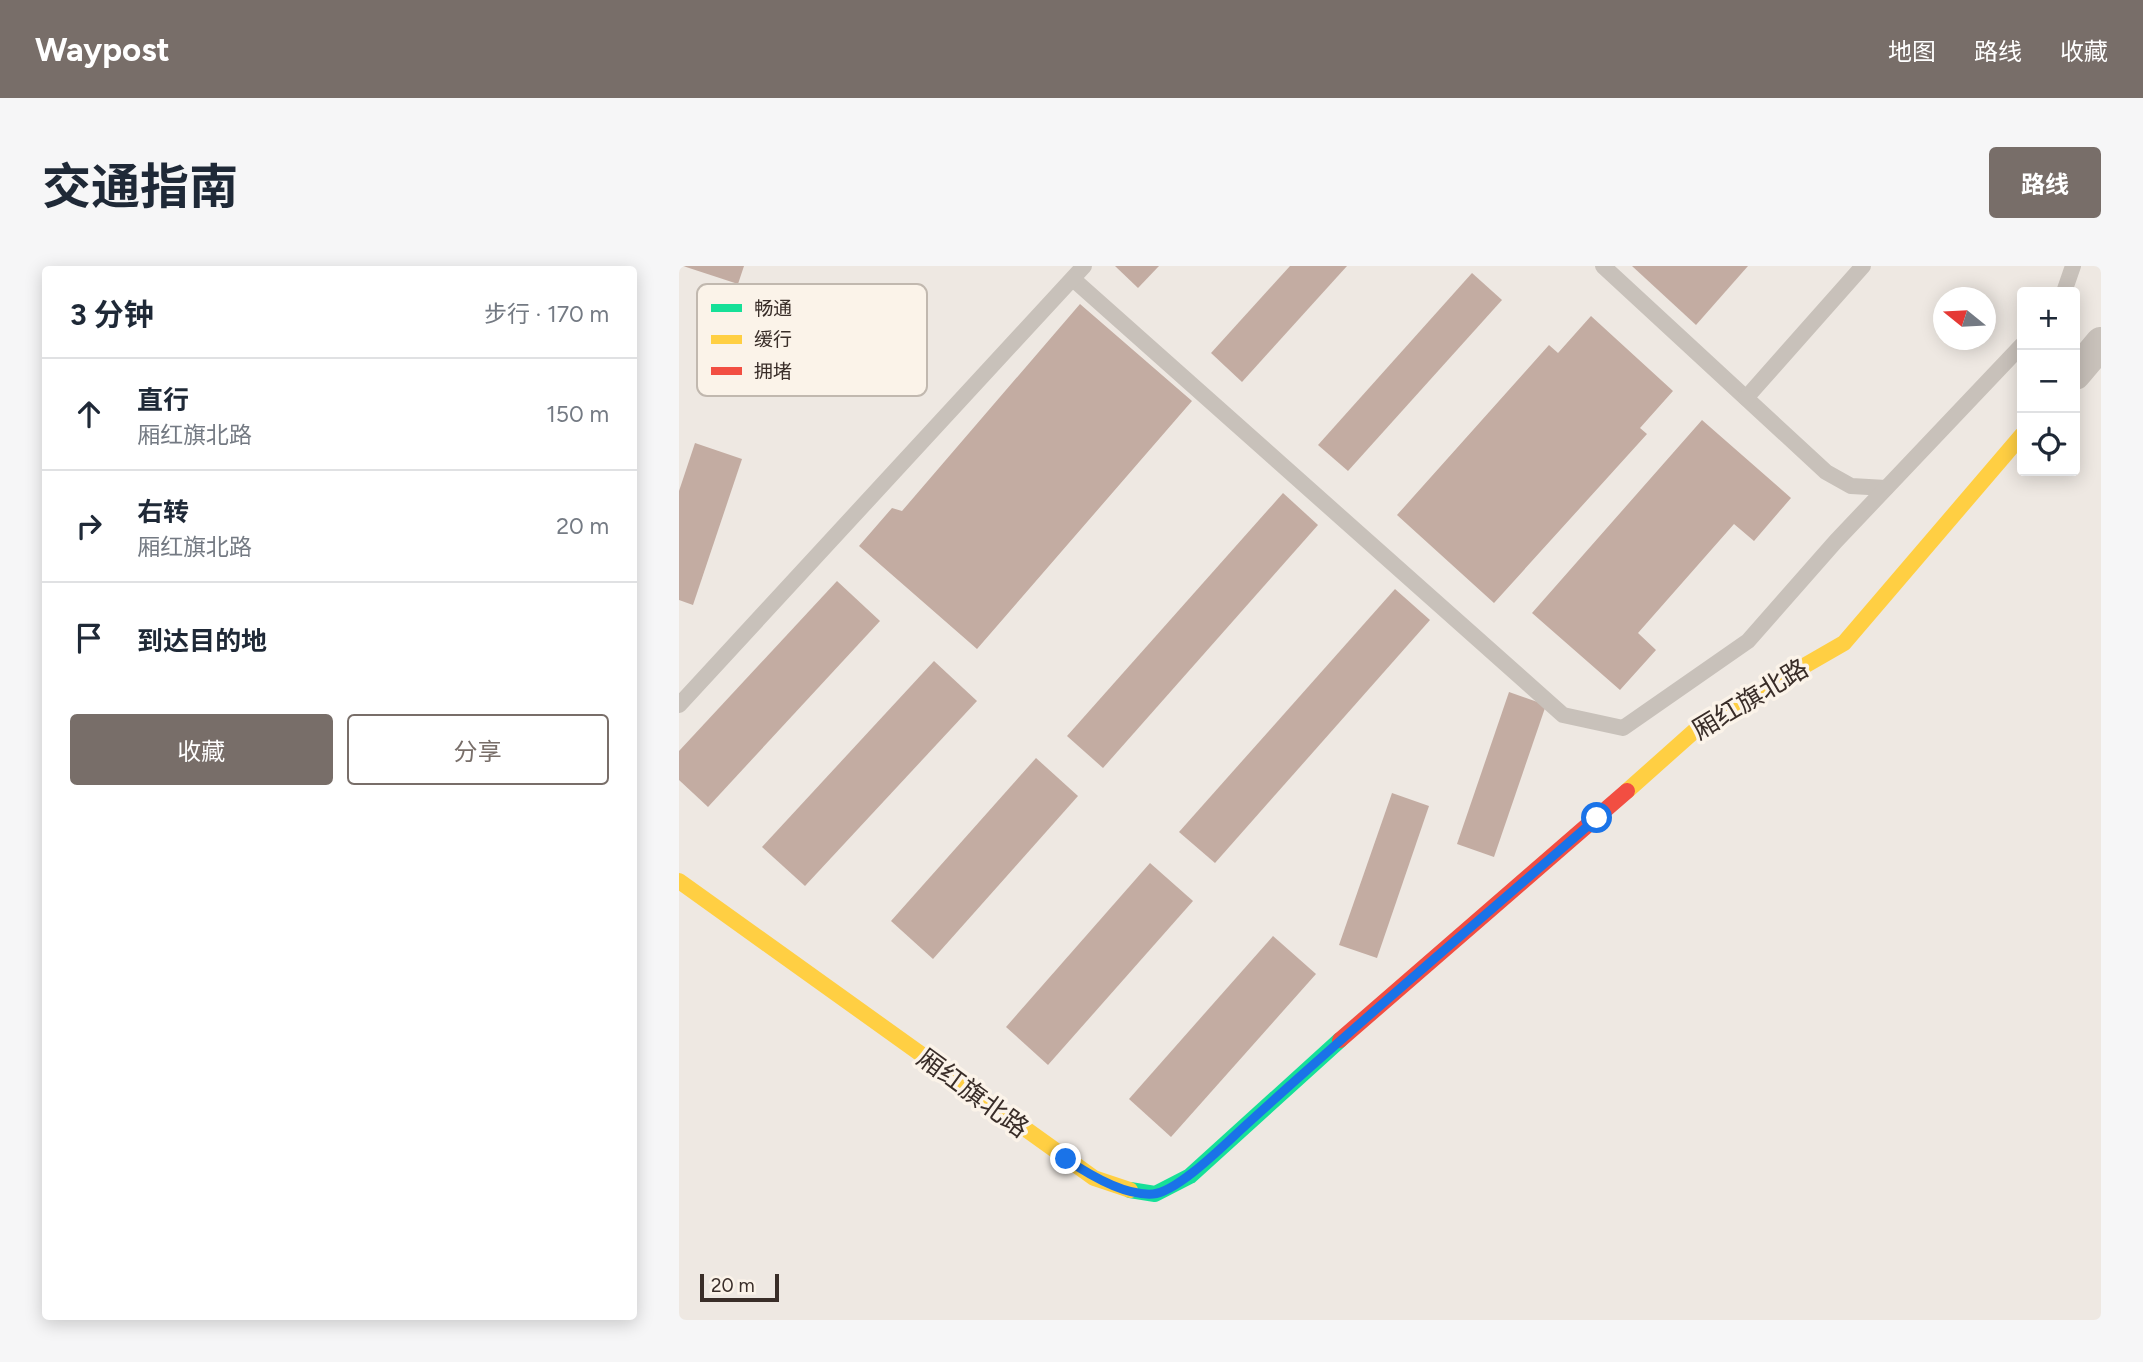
<!DOCTYPE html>
<html lang="zh">
<head>
<meta charset="utf-8">
<style>
	body { margin:0; font-family:Figtree,"Noto Sans SC",sans-serif; background:#f6f6f7; color:#1f2937 }
	.controls { position:absolute; right:21px; top:21px; display:grid; overflow:hidden; border-radius:7px; box-shadow:0 4px 18px #0003 }
	.controls button { width:63px; height:63px; display:grid; place-items:center; padding:0; border:0; border-bottom:2px solid #e0e1e3; background:#fff; color:#1f2937; font:35px sans-serif }
	.compass { position:absolute; left:1254px; top:21px; width:63px; height:63px; border-radius:50%; background:#fff; box-shadow:0 4px 18px #0003; rotate:288deg }
	.scale { position:absolute; left:21px; bottom:18px; width:79px; box-sizing:border-box; padding-left:7px; border:4px solid #392d28; border-top:0; font-size:19px; line-height:24px; white-space:nowrap; color:#392d28; -webkit-text-stroke:5px #fbf3e9; paint-order:stroke }
	.stop { position:absolute; width:21px; height:21px; margin:-16px; border:5px solid #1a73e8; border-radius:50%; background:#fff }
	.stop.end { background:#1a73e8; border-color:#fff; box-shadow:0 2px 7px #0008 }
	.list { margin:0; padding:0; list-style:none }
	h2 { display:flex; justify-content:space-between; align-items:center; height:91px; margin:0; padding:0 28px; font-size:30px }
	h2 small { font-size:23px; font-weight:400; color:#747a83 }
	.list li { display:grid; grid-template-columns:46px 1fr auto; gap:21px; align-items:center; box-sizing:border-box; height:112px; padding:0 28px; border-top:2px solid #e0e1e3 }
	.list b { display:block; font-size:26px; white-space:nowrap }
	.list p { margin:0; font-size:23px; white-space:nowrap; color:#747a83 }
	.list em { font-size:23px; font-style:normal; color:#747a83 }
	.actions { display:flex; gap:14px; padding:21px 28px }
	.actions a { flex:1; padding:16px 0; border:2px solid #786e69; border-radius:7px; text-align:center; font-size:24px; color:#786e69 }
	.actions .main { background:#786e69; color:#fff }
	.icon { flex:none; width:38px; height:38px; fill:none; stroke:currentColor; stroke-width:2; stroke-linecap:round; stroke-linejoin:round }
	.map { position:relative; flex:none; width:1422px; height:1054px; overflow:hidden; border-radius:7px }
	header { display:flex; align-items:center; gap:42px; box-sizing:border-box; height:98px; padding:0 35px; background:#786e69; color:#fff }
	header strong { font-size:33px }
	nav { display:flex; gap:38px; margin-inline-start:auto; font-size:24px }
	.intro { display:flex; align-items:center; justify-content:space-between; box-sizing:border-box; height:168px; padding:0 42px }
	h1 { margin:0; font-size:49px }
	.button { padding:18px 32px; border-radius:7px; background:#786e69; color:#fff; font-size:24px; font-weight:700 }
	main { display:flex; gap:42px; padding:0 42px }
	aside { flex:1; background:#fff; border-radius:7px; box-shadow:0 4px 18px #0003 }
	.map>svg:first-child { display:block }
	.building { fill:#c3aca2 }
	.lines { fill:none; stroke-linecap:round; stroke-linejoin:round }
	.lane { stroke:#c8c1ba; stroke-width:16 }
	.street { stroke:#c8c1ba; stroke-width:32 }
	.fast { stroke:#16e098; stroke-width:16 }
	.slow { stroke:#ffcf43; stroke-width:16 }
	.jam { stroke:#f24e42; stroke-width:16 }
	.route { stroke:#1a73e8; stroke-width:9 }
	.labels { text-anchor:middle; dominant-baseline:central; stroke-width:7; stroke-linejoin:round; paint-order:stroke }
	.street-label { font-size:26px; fill:#392d28; stroke:#fbf3e9 }
	.key { fill:#fbf3e9; stroke:#c1b8af; stroke-width:2 }
	.key-label { font-size:19px; fill:#392d28 }
</style>
</head>
<body>
<header>
<strong>Waypost</strong>
<nav><a>地图</a><a>路线</a><a>收藏</a></nav>
</header>
<div class="intro"><h1>交通指南</h1><a class="button">路线</a></div>
<main>
<aside>
<h2>3 分钟<small>步行 · 170 m</small></h2>
<ul class="list">
<li><svg class="icon" aria-label="ahead" viewBox="0 0 24 24"><path d="M12 20V5M6 11l6-6 6 6"/></svg><div><b>直行</b><p>厢红旗北路</p></div><em>150 m</em></li>
<li><svg class="icon" aria-label="right" viewBox="0 0 24 24"><path d="M7 20v-9h11M14 6l5 5-5 5"/></svg><div><b>右转</b><p>厢红旗北路</p></div><em>20 m</em></li>
<li><svg class="icon" aria-label="arrive" viewBox="0 0 24 24"><path d="M6 21V4h12l-3 4 3 4H6"/></svg><div><b>到达目的地</b></div></li>
</ul>
<div class="actions"><a class="main">收藏</a><a>分享</a></div>
</aside>
<div class="map">
<svg width="1422" height="1054" viewBox="0 0 1422 1054">
	<rect width="100%" height="100%" fill="#eee8e2"/>
	<g class="building">
		<path d="M4,0H65L59,18Z"/>
		<path d="M436,0H480L459,22Z"/>
		<path d="M611,0H668L563,116L532,87Z"/>
		<path d="M953,0H1069L1017,59Z"/>
		<path d="M793,7L823,34L669,205L639,179Z"/>
		<path d="M401,38L513,135L298,383L180,280L213,242L223,245Z"/>
		<path d="M912,50L994,125L961,162L968,168L815,337L718,249L870,79L879,87Z"/>
		<path d="M1023,154L1112,232L1075,275L1055,258L959,367L977,384L941,424L853,347Z"/>
		<path d="M16,177L63,193L14,339L0,334V225Z"/>
		<path d="M604,227L639,259L424,502L388,470Z"/>
		<path d="M158,315L201,355L29,541L0,514V485Z"/>
		<path d="M716,323L751,354L536,597L500,566Z"/>
		<path d="M255,395L298,435L126,620L83,581Z"/>
		<path d="M830,426L867,439L815,591L778,578Z"/>
		<path d="M357,492L399,530L254,693L212,655Z"/>
		<path d="M713,527L750,540L698,692L660,679Z"/>
		<path d="M471,597L514,635L369,799L327,761Z"/>
		<path d="M594,670L637,708L492,871L450,833Z"/>
	</g>
	<g class="lines">
		<g class="lane">
			<path d="M924,0L1147,206L1172,220L1207,222"/>
			<path d="M394,13L884,449L944,462L1069,375L1157,275L1343,79"/>
			<path d="M1385,26L1394,0"/>
			<path d="M1067,132L1184,0"/>
			<path d="M0,439L405,0"/>
		</g>
		<path class="street" d="M1396,108L1422,77"/>
		<path class="fast" d="M451,924L476,928L511,910L661,774"/>
		<g class="slow">
			<path d="M948,525L1021,460L1165,377L1343,169"/>
			<path d="M0,615L415,912L451,924"/>
		</g>
		<path class="jam" d="M661,774L948,525"/>
	</g>
	<g class="lines">
		<path class="route" d="M387,893C409,908 446,930 474,928C499,926 548,876 567,859C682,754 801,654 918,552"/>
	</g>
	<g class="labels">
		<g class="street-label">
			<text transform="translate(1071 433) rotate(-31)">厢红旗北路</text>
			<text transform="translate(294 827) rotate(36)">厢红旗北路</text>
		</g>
	</g>
	<rect x="18" y="18" width="230" height="112" rx="10" class="key"/>
	<rect x="32" y="38" width="31" height="8" fill="#16e098"/>
	<rect x="32" y="69" width="31" height="9" fill="#ffcf43"/>
	<rect x="32" y="101" width="31" height="8" fill="#f24e42"/>
	<g class="key-label">
		<text x="75" y="49">畅通</text>
		<text x="75" y="80">缓行</text>
		<text x="75" y="112">拥堵</text>
	</g>
</svg>
<div class="controls">
<button>+</button>
<button>−</button>
<button><svg class="icon" aria-label="locate" viewBox="0 0 24 24"><circle cx="12" cy="12" r="6"/><path d="M12 2v4M12 18v4M2 12h4M18 12h4"/></svg></button>
</div>
<svg class="compass" viewBox="-18 -18 36 36"><path d="M0-13l5 13h-10z" fill="#e53935"/><path d="M0 13l5-13h-10z" fill="#747a83"/></svg>
<div class="scale">20 m</div>
<div class="stop" style="left:918px;top:552px"></div>
<div class="stop end" style="left:387px;top:893px"></div>
</div>
</main>
</body>
</html>
